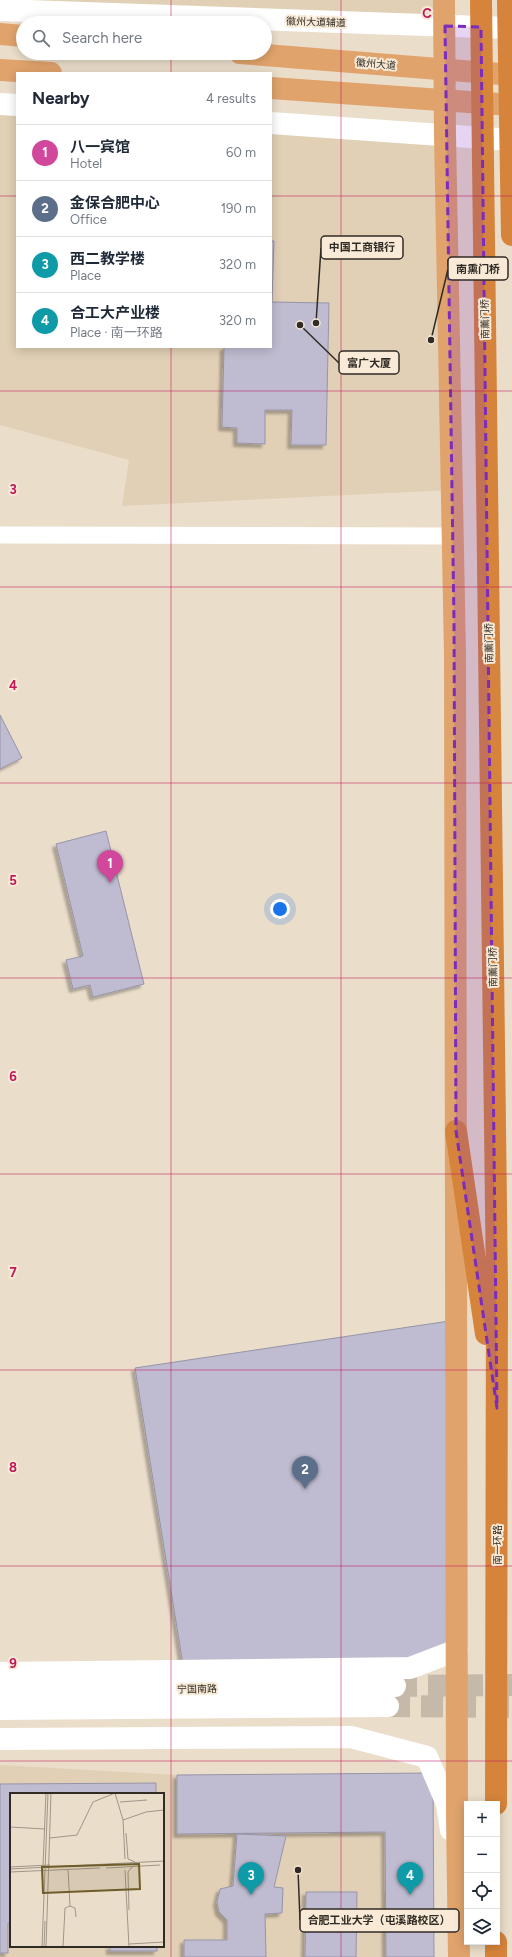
<!DOCTYPE html>
<html lang="en">
<head>
<meta charset="utf-8">
<style>
	body { margin:0; font-family:Figtree,"Noto Sans SC",sans-serif; background:#f2f2f3; color:#1f2937 }
	.controls { position:absolute; right:12px; bottom:12px; display:grid; overflow:hidden; border-radius:0px; box-shadow:0 2px 10px #0003 }
	.controls button { width:36px; height:36px; display:grid; place-items:center; padding:0; border:0; border-bottom:1px solid #e0e1e3; background:#fff; color:#1f2937; font:20px sans-serif }
	.you { position:absolute; left:280px; top:909px; width:14px; height:14px; margin:-10px; border:3px solid #fff; border-radius:50%; background:#1a73e8; box-shadow:0 0 0 6px #1a73e833 }
	.badge { display:grid; place-items:center; width:26px; height:26px; border-radius:50%; background:#2563eb; color:#fff; font-size:13px; font-weight:700 }
	.pin { position:absolute; translate:-50% -33px; filter:drop-shadow(0 1px 2px #0008) }
	.pin::after { content:''; position:absolute; top:21px; width:14px; height:12px; background:inherit; clip-path:polygon(0 0,100% 0,50% 100%) }
	.list { margin:0; padding:0; list-style:none }
	h2 { display:flex; justify-content:space-between; align-items:center; height:52px; margin:0; padding:0 16px; font-size:17px }
	h2 small { font-size:13px; font-weight:400; color:#747a83 }
	.list li { display:grid; grid-template-columns:26px 1fr auto; gap:12px; align-items:center; box-sizing:border-box; height:56px; padding:0 16px; border-top:1px solid #e0e1e3 }
	.list b { display:block; font-size:15px; white-space:nowrap }
	.list p { margin:0; font-size:13px; white-space:nowrap; color:#747a83 }
	.list em { font-size:13px; font-style:normal; color:#747a83 }
	.icon { flex:none; width:22px; height:22px; fill:none; stroke:currentColor; stroke-width:2; stroke-linecap:round; stroke-linejoin:round }
	.map { position:relative; flex:none; width:512px; height:1957px; overflow:hidden }
	.search { position:absolute; background:#fff; box-shadow:0 2px 10px #0003; left:16px; top:16px; width:256px; height:44px; display:flex; align-items:center; gap:10px; box-sizing:border-box; padding:0 14px; border-radius:22px; color:#747a83; font-size:15px }
	.panel { position:absolute; background:#fff; box-shadow:0 2px 10px #0003; left:16px; top:72px; width:256px; height:276px; border-radius:0px }
	.map>svg:first-child { display:block }
	.built { fill:#e1d0b6; fill-rule:evenodd }
	.building { fill:#bfbcd1; stroke:#9694a8; filter:url(#shadow) }
	.lines { fill:none; stroke-linecap:round; stroke-linejoin:round }
	.secondary-tunnel { stroke:#c5b9a9; stroke-width:22; stroke-dasharray:22 11; stroke-linecap:butt }
	.minor { stroke:#fff; stroke-width:17 }
	.tertiary { stroke:#fff; stroke-width:22 }
	.secondary { stroke:#fff; stroke-width:22 }
	.primary { stroke:#e0a36c; stroke-width:22 }
	.trunk { stroke:#d6843b; stroke-width:22 }
	.marked { fill:#7b2cbf; fill-opacity:0.2; stroke:#7b2cbf; stroke-width:3; stroke-dasharray:8 5; stroke-linejoin:round }
	.grid { fill:none; stroke:#c2185b; stroke-width:1; stroke-opacity:0.55 }
	.labels { text-anchor:middle; dominant-baseline:central; stroke-width:4; stroke-linejoin:round; paint-order:stroke }
	.street-label { font-size:10px; fill:#302b24; stroke:#f8ead7 }
	.inset-road { fill:none; stroke:#a09688; stroke-width:1 }
	.view { fill:#6f5c2b; fill-opacity:0.15; stroke:#6f5c2b; stroke-width:2 }
	.inset-edge { fill:none; stroke:#302b24; stroke-width:2 }
	.grid-label { font-size:13px; text-anchor:middle; font-weight:bold; fill:#c2185b; stroke:#f8ead7; stroke-width:4; stroke-linejoin:round; paint-order:stroke }
	.leader { fill:none; stroke:#302b24; stroke-width:1.5 }
	.callout-dot { fill:#302b24; stroke:#f8ead7; stroke-width:1.5 }
	.callout { fill:#f8ead7; stroke:#302b24; stroke-width:1.5 }
	.callout-label { font-size:11px; text-anchor:middle; font-weight:bold; fill:#302b24 }
</style>
</head>
<body>
<div class="map">
<svg width="512" height="1957" viewBox="0 0 512 1957">
	<defs>
		<filter id="shadow"><feDropShadow dx="-3.5" dy="3.5" stdDeviation="1" flood-color="#0004"/></filter>
	</defs>
	<rect width="100%" height="100%" fill="#eaddca"/>
	<g class="built">
		<path d="M28,0H444L445,26Z"/>
		<path d="M0,104L17,105V347H271V123L445,135L452,490L122,506L129,460L0,425Z"/>
		<path d="M0,1765L177,1775L433,1773L434,1957H0ZM11,1794H163V1946H11Z"/>
	</g>
	<g class="building">
		<path d="M271,241H274L272,302L329,303L326,445H291L292,410H265V444L237,443V428L222,427L224,347H271Z"/>
		<path d="M0,715L22,758L0,769Z"/>
		<path d="M106,831L144,984L93,997L90,985L73,989L66,960L83,956L56,844Z"/>
		<path d="M456,1320L457,1650L410,1668L184,1671L135,1368Z"/>
		<path d="M433,1773L434,1957H386L385,1832L177,1834V1775Z"/>
		<path d="M156,1783V1794H11V1923H8V1953H0V1784Z"/>
		<path d="M237,1834L286,1836L274,1887L283,1888L282,1913L265,1914L266,1957H184V1940H227V1920L219,1912L217,1902L220,1889L233,1886Z"/>
		<path d="M306,1892H357L356,1957H305Z"/>
		<rect x="110" y="1946" width="47" height="5"/>
	</g>
	<g class="lines">
		<g class="secondary-tunnel">
			<path d="M395,1686L512,1685"/>
			<path d="M388,1706L512,1707"/>
		</g>
		<path class="minor" d="M0,535L453,536"/>
		<g class="tertiary">
			<path d="M0,10L512,28"/>
			<path d="M0,104L17,105"/>
			<path d="M271,123L512,140"/>
		</g>
		<g class="secondary">
			<path d="M0,1673L410,1668L457,1650"/>
			<path d="M0,1692L395,1686"/>
			<path d="M0,1709L388,1706"/>
			<path d="M0,1739L351,1737L427,1757L447,1804L451,1830"/>
		</g>
		<g class="primary">
			<path d="M444,0L445,135L455,655L457,1815L459,1957"/>
			<path d="M0,34L23,36"/>
			<path d="M240,53L512,75"/>
			<path d="M0,70L51,73"/>
			<path d="M271,88L512,105"/>
		</g>
		<g class="trunk">
			<path d="M481,0L497,1287L496,1804"/>
			<path d="M508,0L512,235"/>
			<path d="M456,1131L486,1334"/>
			<path d="M496,1957V1942"/>
		</g>
	</g>
	<path class="marked" d="M445,26L481,27L497,1408L456,1131L454,622Z"/>
	<path class="grid" d="M171,0V23M341,0V1957M171,53V73M0,196H17M271,196H512M171,347V1957M0,391H512M0,587H512M0,783H512M0,978H512M0,1174H512M0,1370H512M0,1566H512M0,1761H512"/>
	<g class="labels">
		<g class="street-label">
			<text transform="translate(316 22) rotate(2)">徽州大道辅道</text>
			<text transform="translate(376 64) rotate(5)">徽州大道</text>
			<text transform="translate(485 319) rotate(-91)">南薰门桥</text>
			<text transform="translate(489 643) rotate(-91)">南薰门桥</text>
			<text transform="translate(493 967) rotate(-91)">南薰门桥</text>
			<text transform="translate(497 1545) rotate(-90)">南一环路</text>
			<text transform="translate(197 1689) rotate(-1)">宁国南路</text>
		</g>
	</g>
	<g transform="translate(10 1793)">
		<rect width="154" height="154" fill="#eaddca"/>
		<path class="inset-road" d="M105,0L113,27L115,66M110,9L137,7M113,27L136,19L154,17M0,34L35,36M116,40L118,66L125,69M40,45L67,42L83,9L105,0M33,73L36,0M0,74L40,72M96,75L150,72M0,76L154,68M58,76L60,113M115,77L119,154M0,79L90,75M119,117L118,79L122,74M119,151L154,149M32,154L38,0M34,154L35,128M36,154L41,0M53,154L55,115L60,113L65,115L66,124"/>
		<path class="view" d="M129,71L130,96L33,100L32,74Z"/>
		<rect width="154" height="154" class="inset-edge"/>
	</g>
	<g class="grid-label">
		<text x="427" y="18">C</text>
		<text x="13" y="494">3</text>
		<text x="13" y="690">4</text>
		<text x="13" y="885">5</text>
		<text x="13" y="1081">6</text>
		<text x="13" y="1277">7</text>
		<text x="13" y="1472">8</text>
		<text x="13" y="1668">9</text>
	</g>
	<path class="leader" d="M316 323L321 248M431 340L448 269M300 325L339 363M298 1870L300 1920"/>
	<g class="callout-dot">
		<circle cx="316" cy="323" r="4"/>
		<circle cx="431" cy="340" r="4"/>
		<circle cx="300" cy="325" r="4"/>
		<circle cx="298" cy="1870" r="4"/>
	</g>
	<g class="callout">
		<rect x="321" y="236" width="82" height="23" rx="4"/>
		<rect x="448" y="257" width="60" height="23" rx="4"/>
		<rect x="339" y="351" width="60" height="23" rx="4"/>
		<rect x="300" y="1909" width="159" height="23" rx="4"/>
	</g>
	<g class="callout-label">
		<text x="362" y="251">中国工商银行</text>
		<text x="478" y="273">南熏门桥</text>
		<text x="369" y="367">富广大厦</text>
		<text x="379" y="1924">合肥工业大学（屯溪路校区）</text>
	</g>
</svg>
<div class="controls">
<button>+</button>
<button>−</button>
<button><svg class="icon" aria-label="locate" viewBox="0 0 24 24"><circle cx="12" cy="12" r="6"/><path d="M12 2v4M12 18v4M2 12h4M18 12h4"/></svg></button>
<button><svg class="icon" aria-label="layers" viewBox="0 0 24 24"><path d="M12 4l9 5-9 5-9-5zM3 14l9 5 9-5"/></svg></button>
</div>
<div class="you"></div>
<div class="pin badge" style="left:110px;top:883px;background:#d1479c">1</div>
<div class="pin badge" style="left:305px;top:1489px;background:#5c6f8a">2</div>
<div class="pin badge" style="left:251px;top:1895px;background:#0f9aa8">3</div>
<div class="pin badge" style="left:410px;top:1895px;background:#0f9aa8">4</div>
<div class="search"><svg class="icon" aria-label="search" viewBox="0 0 24 24"><circle cx="10" cy="10" r="6"/><path d="M15 15l6 6"/></svg>Search here</div>
<section class="panel">
<h2>Nearby<small>4 results</small></h2>
<ul class="list">
<li><span class="badge" style="background:#d1479c">1</span><div><b>八一宾馆</b><p>Hotel</p></div><em>60 m</em></li>
<li><span class="badge" style="background:#5c6f8a">2</span><div><b>金保合肥中心</b><p>Office</p></div><em>190 m</em></li>
<li><span class="badge" style="background:#0f9aa8">3</span><div><b>西二教学楼</b><p>Place</p></div><em>320 m</em></li>
<li><span class="badge" style="background:#0f9aa8">4</span><div><b>合工大产业楼</b><p>Place · 南一环路</p></div><em>320 m</em></li>
</ul>
</section>
</div>
</body>
</html>
